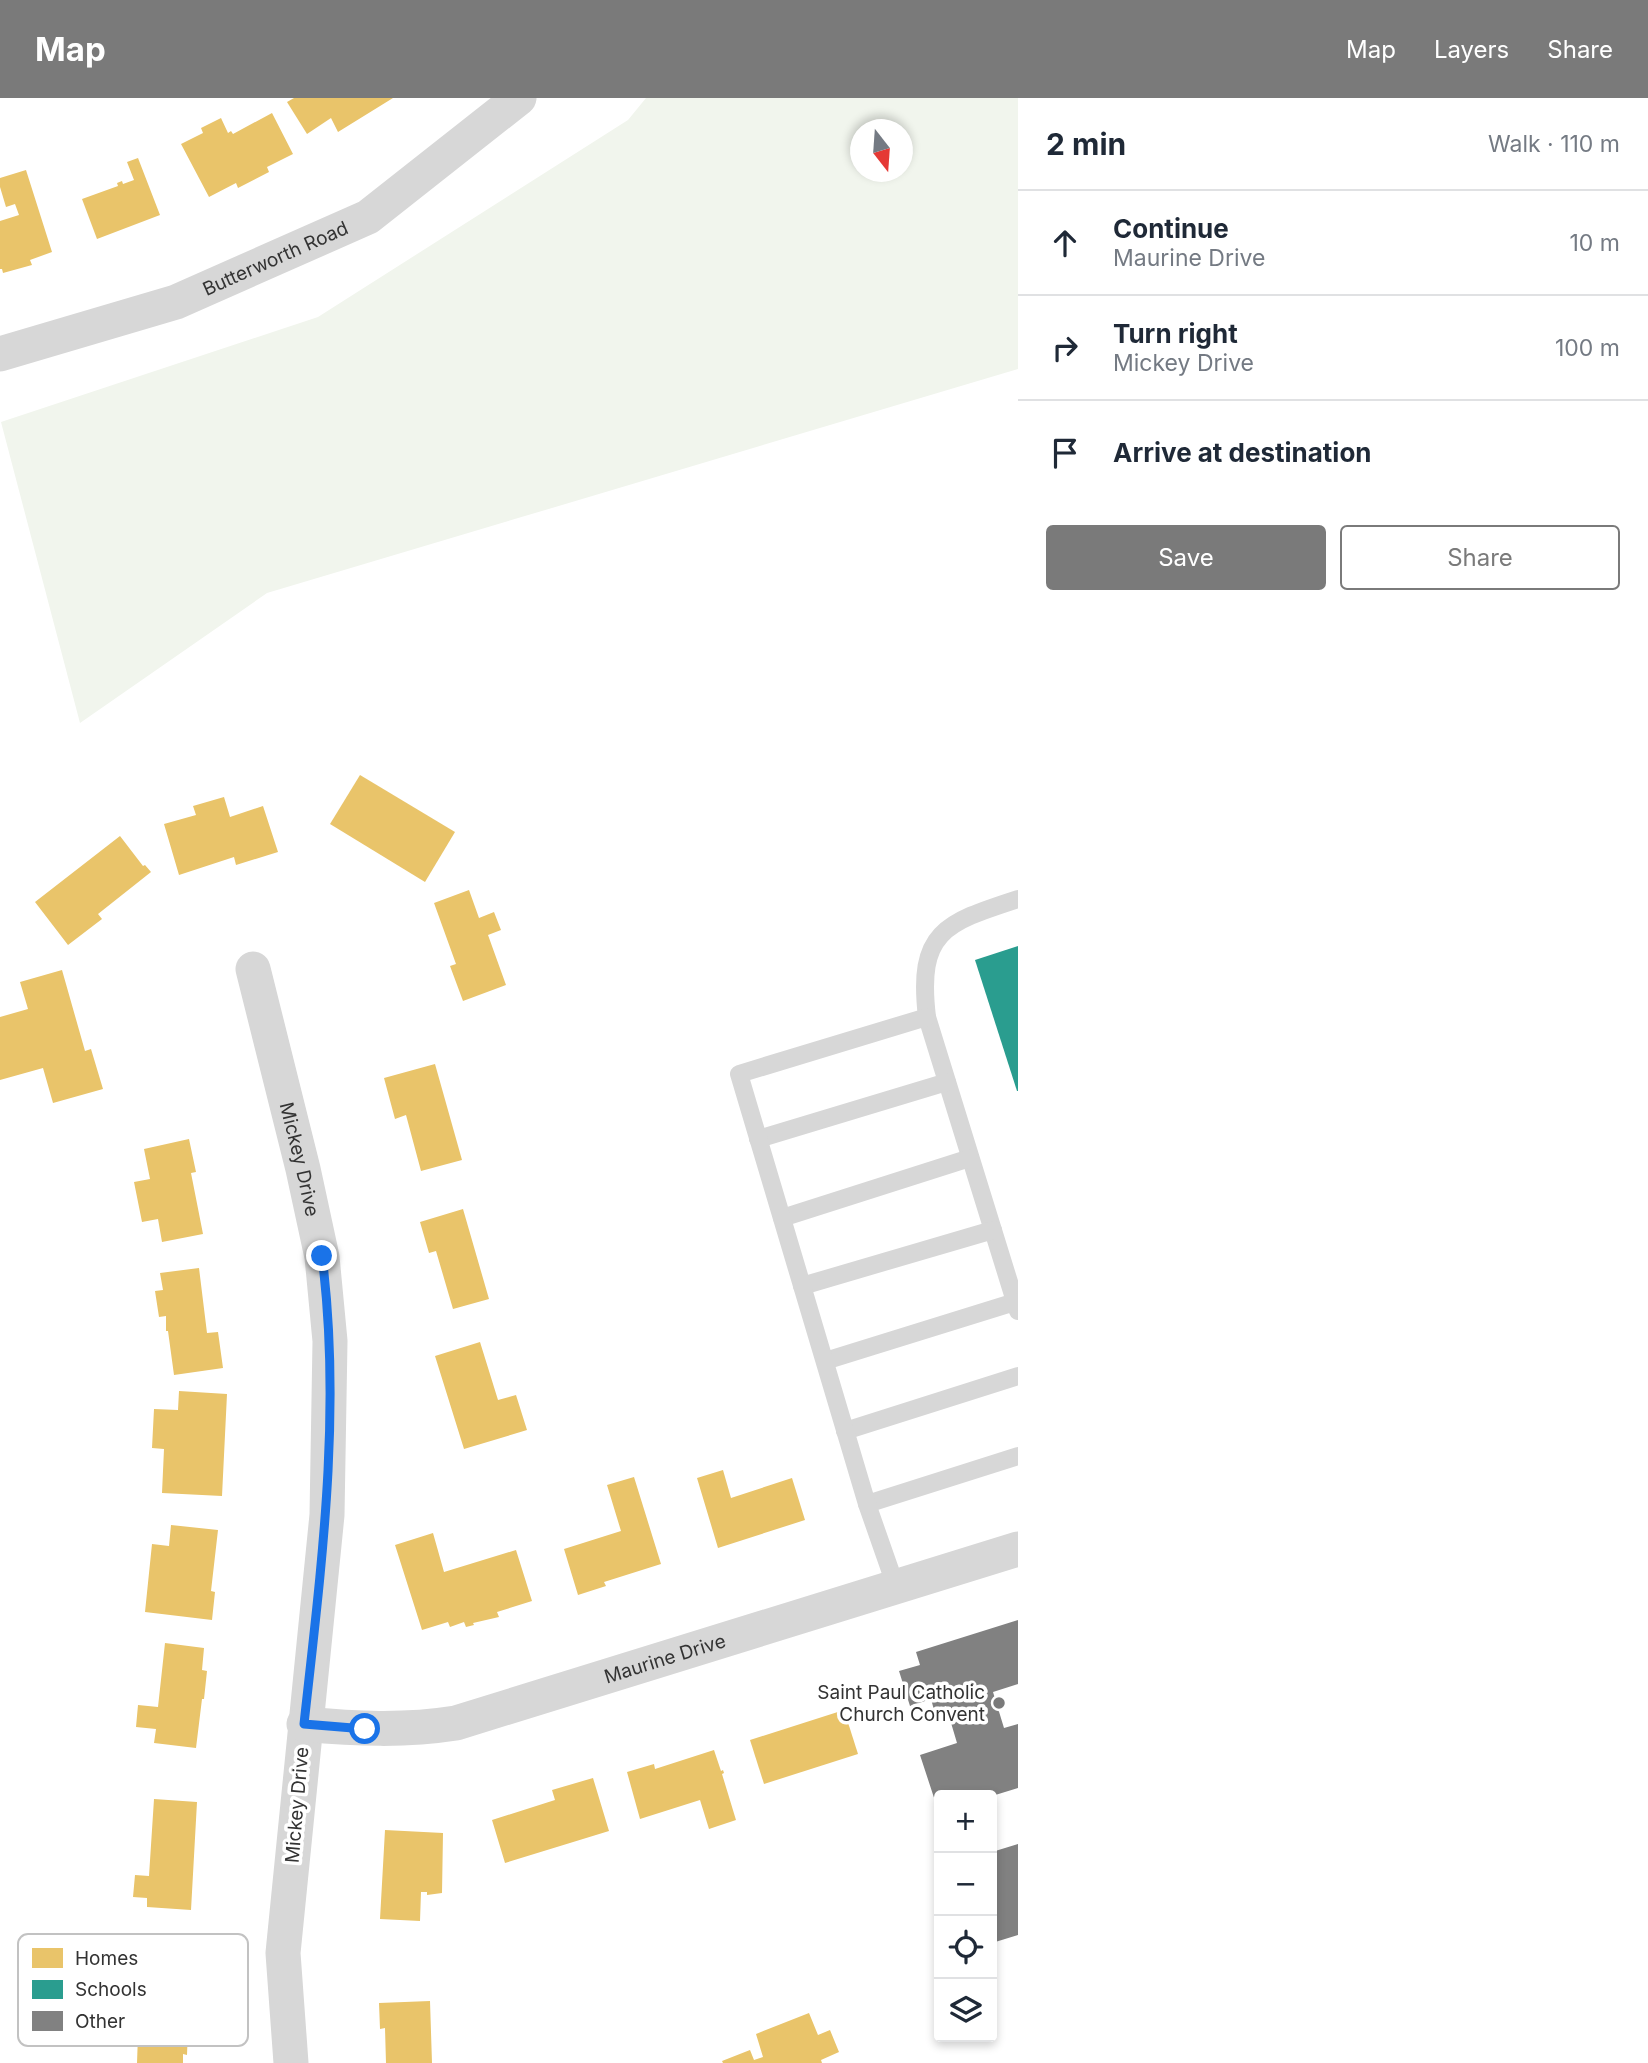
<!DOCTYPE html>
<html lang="en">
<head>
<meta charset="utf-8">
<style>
	body { margin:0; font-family:Inter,sans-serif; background:#f2f2f3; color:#1f2937 }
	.controls { position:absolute; right:21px; bottom:21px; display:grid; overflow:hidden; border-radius:7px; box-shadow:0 4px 10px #0003 }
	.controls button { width:63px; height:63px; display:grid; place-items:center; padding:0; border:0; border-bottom:2px solid #e0e1e3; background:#fff; color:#1f2937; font:35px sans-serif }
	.compass { position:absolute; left:850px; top:21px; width:63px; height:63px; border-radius:50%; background:#fff; box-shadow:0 4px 10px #0003; rotate:163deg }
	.stop { position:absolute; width:21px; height:21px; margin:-16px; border:5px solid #1a73e8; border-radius:50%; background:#fff }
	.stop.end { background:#1a73e8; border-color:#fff; box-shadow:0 2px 7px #0008 }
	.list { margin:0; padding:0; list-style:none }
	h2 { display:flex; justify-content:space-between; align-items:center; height:91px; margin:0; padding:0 28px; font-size:30px }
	h2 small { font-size:23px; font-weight:400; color:#747a83 }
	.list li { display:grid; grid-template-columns:46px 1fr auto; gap:21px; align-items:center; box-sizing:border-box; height:105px; padding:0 28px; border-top:2px solid #e0e1e3 }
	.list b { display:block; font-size:26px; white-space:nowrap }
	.list p { margin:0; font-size:23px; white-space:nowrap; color:#747a83 }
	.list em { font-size:23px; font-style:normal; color:#747a83 }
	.actions { display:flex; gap:14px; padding:21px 28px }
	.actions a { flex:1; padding:16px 0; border:2px solid #7a7a7a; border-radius:7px; text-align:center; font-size:24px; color:#7a7a7a }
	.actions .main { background:#7a7a7a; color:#fff }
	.icon { flex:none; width:38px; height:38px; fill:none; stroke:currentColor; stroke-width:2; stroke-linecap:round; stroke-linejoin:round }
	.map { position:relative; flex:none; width:1018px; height:1965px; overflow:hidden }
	header { display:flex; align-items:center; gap:42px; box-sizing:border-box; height:98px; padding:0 35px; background:#7a7a7a; color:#fff }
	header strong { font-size:33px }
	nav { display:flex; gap:38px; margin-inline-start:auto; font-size:24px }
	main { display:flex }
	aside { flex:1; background:#fff }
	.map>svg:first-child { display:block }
	.green { fill:#f1f5ed; fill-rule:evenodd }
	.homes { fill:#e9c46a }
	.schools { fill:#2a9d8f }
	.building { fill:#818181 }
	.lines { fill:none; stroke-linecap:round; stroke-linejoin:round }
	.service { stroke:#d7d7d7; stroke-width:18 }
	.minor { stroke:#d7d7d7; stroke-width:35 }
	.route { stroke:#1a73e8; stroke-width:9 }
	.poi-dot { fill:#7a7a7a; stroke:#fff; stroke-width:2.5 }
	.labels { text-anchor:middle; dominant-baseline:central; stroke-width:7; stroke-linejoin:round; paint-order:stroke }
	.street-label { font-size:19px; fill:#333; stroke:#fff }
	.poi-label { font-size:19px; fill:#333; stroke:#fff; text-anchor:end }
	.key { fill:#fff; stroke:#c2c2c2; stroke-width:2 }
	.key-label { font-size:19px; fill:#333 }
</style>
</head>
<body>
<header>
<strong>Map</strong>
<nav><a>Map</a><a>Layers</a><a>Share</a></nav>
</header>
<main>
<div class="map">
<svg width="1018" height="1965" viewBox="0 0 1018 1965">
	<rect width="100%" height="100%" fill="#fff"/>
	<path class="green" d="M646,0H1018V271L267,495L80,625L1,324L318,219L628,22ZM860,32H902V74H860Z"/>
	<g class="homes">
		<path d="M294,0H393L338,34L331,20L307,36L287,4Z"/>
		<path d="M272,15L293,56L267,69L269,74L238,90L236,85L209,99L181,46L203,35L201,30L221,20L228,35L231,33L233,36Z"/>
		<path d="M138,60L160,117L97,141L82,101L118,88L117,85L122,83L123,86L134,82L127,64Z"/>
		<path d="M26,72L52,154L30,162L32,167L3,175L2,171H0V123L19,117L15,106L6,109L0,89V80Z"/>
		<path d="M360,677L455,734L425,784L330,726Z"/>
		<path d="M224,699L230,719L263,708L278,754L236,767L234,759L179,777L164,726L196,717L193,708Z"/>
		<path d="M120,738L143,768L145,767L151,774L98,816L102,821L68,847L35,804Z"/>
		<path d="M469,792L479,820L494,814L501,832L488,837L506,887L463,903L450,868L456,866L434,805Z"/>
		<path d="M62,872L85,953L91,951L103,991L53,1005L43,970L0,982V919L28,911L20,884Z"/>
		<path d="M435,966L462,1062L421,1073L406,1017L395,1021L384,980Z"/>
		<path d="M189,1041L196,1074L191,1075L203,1136L162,1144L158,1121L142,1124L134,1084L150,1081L144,1051Z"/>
		<path d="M463,1111L489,1201L453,1211L436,1153L429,1155L420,1124Z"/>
		<path d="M199,1170L207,1235L218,1234L223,1270L174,1277L168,1233H166V1218L159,1219L155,1193L163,1192L160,1175Z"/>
		<path d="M480,1244L498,1302L516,1297L527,1332L464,1351L435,1258Z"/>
		<path d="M179,1293L227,1296L222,1398L162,1395L164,1351L152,1350L154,1311L178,1312Z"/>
		<path d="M723,1372L731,1400L792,1380L805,1422L718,1450L697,1380Z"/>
		<path d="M634,1379L661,1466L604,1484L606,1488L578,1497L564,1451L621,1433L607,1387Z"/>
		<path d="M171,1427L218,1432L211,1493L215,1494L212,1522L145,1514L152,1446L169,1448Z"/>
		<path d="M433,1435L444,1474L516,1452L532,1503L497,1514L499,1519L473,1525L474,1527L466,1529L464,1524L450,1529L448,1524L422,1532L395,1447Z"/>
		<path d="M165,1545L204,1550L202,1572L207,1573L204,1601H202L196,1650L154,1645L156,1631L136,1629L138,1607L158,1609Z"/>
		<path d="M844,1612L858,1656L764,1686L750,1642Z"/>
		<path d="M714,1652L721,1673L723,1672L724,1675L722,1676L736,1722L709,1731L700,1702L640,1721L627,1674L654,1666L655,1671Z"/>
		<path d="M593,1680L609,1733L505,1765L492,1722L555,1702L552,1692Z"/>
		<path d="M154,1701L197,1704L191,1812L147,1809V1800L133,1799L135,1777L149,1778Z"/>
		<path d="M385,1732L443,1735L442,1795L427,1797V1794H421L420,1823L380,1821Z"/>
		<path d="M141,1852L180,1854L178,1897H186L185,1930H188L187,1957L183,1956V1965H137Z"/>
		<path d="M430,1903L432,1965H386L385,1930L380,1931L379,1905Z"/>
		<path d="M809,1915L818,1937L830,1932L839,1954L821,1962L822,1965H723L722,1963L750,1952L754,1962L763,1959L756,1936Z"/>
	</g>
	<path class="schools" d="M1018,848V993H1017L975,862Z"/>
	<g class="building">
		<path d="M1018,1522V1586L993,1594L1004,1630L1018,1626V1690L992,1698L939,1697V1715L920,1657L957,1645L946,1608L934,1612L931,1601L910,1608L899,1573L920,1567L916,1554Z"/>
		<path d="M1018,1746V1837L992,1845V1754Z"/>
	</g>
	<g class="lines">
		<g class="service">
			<path d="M1018,801C944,825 917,834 927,919L1018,1213"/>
			<path d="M758,1041L947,984"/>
			<path d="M782,1120L970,1060"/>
			<path d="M802,1188L993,1132"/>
			<path d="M825,1263L1015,1204"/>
			<path d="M845,1333L1018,1278"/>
			<path d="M867,1406L1018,1358"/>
			<path d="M896,1489L867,1406L739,976L927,919"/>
		</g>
		<g class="minor">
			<path id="s1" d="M0,256L176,204L368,119L519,0"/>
			<path id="s2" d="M253,871L303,1071L322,1159L330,1243L327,1417L283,1855L291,1965"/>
			<path id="s3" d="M304,1626C356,1631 405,1633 456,1625L1018,1451"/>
		</g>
	</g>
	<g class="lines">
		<path class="route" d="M322,1158C342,1315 321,1471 304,1626L365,1631"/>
	</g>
	<circle class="poi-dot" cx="999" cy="1605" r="7"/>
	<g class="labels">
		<g class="street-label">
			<text stroke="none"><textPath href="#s1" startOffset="292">Butterworth Road</textPath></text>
			<text stroke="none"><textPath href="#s2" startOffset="196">Mickey Drive</textPath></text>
			<text stroke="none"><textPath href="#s3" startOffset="371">Maurine Drive</textPath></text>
			<text transform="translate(297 1707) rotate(-85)">Mickey Drive</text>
		</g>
		<g class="poi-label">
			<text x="985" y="1594">Saint Paul Catholic<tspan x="985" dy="22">Church Convent</tspan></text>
		</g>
	</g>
	<rect x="18" y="1836" width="230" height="112" rx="10" class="key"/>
	<rect x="32" y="1850" width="31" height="20" fill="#e9c46a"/>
	<rect x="32" y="1882" width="31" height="19" fill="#2a9d8f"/>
	<rect x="32" y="1913" width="31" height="20" fill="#818181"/>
	<g class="key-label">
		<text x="75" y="1867">Homes</text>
		<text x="75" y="1898">Schools</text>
		<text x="75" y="1930">Other</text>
	</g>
</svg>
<div class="controls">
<button>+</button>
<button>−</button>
<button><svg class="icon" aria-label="locate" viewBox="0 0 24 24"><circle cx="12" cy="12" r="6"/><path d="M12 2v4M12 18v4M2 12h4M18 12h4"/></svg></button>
<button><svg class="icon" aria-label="layers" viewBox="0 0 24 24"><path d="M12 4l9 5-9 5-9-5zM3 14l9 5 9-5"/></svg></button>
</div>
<svg class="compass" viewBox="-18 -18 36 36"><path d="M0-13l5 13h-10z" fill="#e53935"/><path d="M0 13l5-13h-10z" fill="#747a83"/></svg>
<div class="stop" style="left:365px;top:1631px"></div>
<div class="stop end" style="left:322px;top:1158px"></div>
</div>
<aside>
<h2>2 min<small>Walk · 110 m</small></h2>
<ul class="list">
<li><svg class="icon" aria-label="ahead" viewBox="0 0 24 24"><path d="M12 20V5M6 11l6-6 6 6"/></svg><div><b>Continue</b><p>Maurine Drive</p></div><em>10 m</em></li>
<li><svg class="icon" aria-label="right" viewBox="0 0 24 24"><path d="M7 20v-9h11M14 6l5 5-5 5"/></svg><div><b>Turn right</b><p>Mickey Drive</p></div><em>100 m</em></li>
<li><svg class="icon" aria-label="arrive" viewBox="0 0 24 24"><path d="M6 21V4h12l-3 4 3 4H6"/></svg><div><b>Arrive at destination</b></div></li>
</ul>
<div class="actions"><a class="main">Save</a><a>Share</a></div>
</aside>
</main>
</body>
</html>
